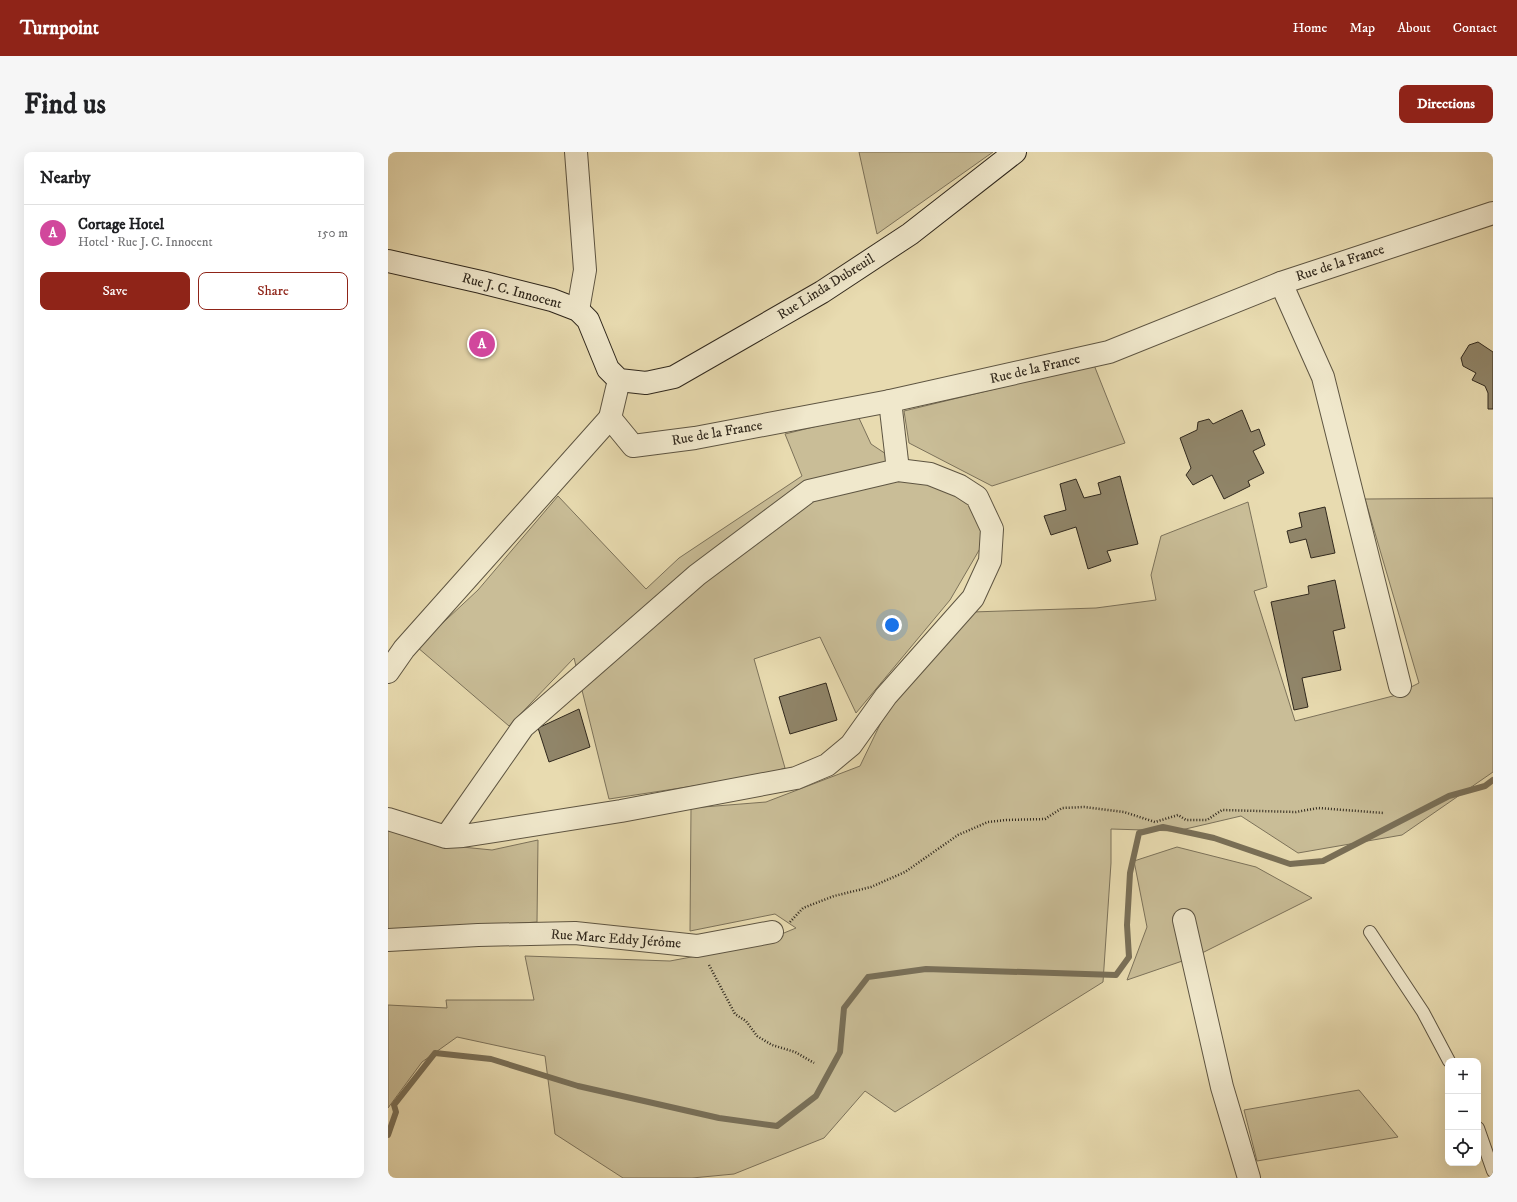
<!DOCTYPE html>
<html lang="en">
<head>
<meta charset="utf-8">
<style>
	body { margin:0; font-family:"IM FELL DW Pica",serif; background:#f6f6f6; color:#202124 }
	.controls { position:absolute; right:12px; bottom:12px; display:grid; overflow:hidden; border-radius:8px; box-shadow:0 4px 16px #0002 }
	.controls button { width:36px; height:36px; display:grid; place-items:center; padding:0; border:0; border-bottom:1px solid #e0e0e0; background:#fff; color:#202124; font:20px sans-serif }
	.you { position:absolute; left:504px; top:473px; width:14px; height:14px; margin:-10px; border:3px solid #fff; border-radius:50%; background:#1a73e8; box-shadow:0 0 0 6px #1a73e833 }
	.badge { display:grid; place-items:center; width:26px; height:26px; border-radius:50%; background:#8f2418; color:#fff; font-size:13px; font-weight:700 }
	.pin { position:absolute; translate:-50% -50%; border:2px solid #fff; box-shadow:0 1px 4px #0006 }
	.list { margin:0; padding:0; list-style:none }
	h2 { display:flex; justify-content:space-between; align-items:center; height:52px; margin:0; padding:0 16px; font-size:17px }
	h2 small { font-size:13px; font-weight:400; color:#757577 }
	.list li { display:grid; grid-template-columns:26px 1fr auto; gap:12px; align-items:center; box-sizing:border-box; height:56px; padding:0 16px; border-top:1px solid #e0e0e0 }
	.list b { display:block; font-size:15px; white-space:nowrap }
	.list p { margin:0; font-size:13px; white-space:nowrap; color:#757577 }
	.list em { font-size:13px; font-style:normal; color:#757577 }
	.actions { display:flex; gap:8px; padding:12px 16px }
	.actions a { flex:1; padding:9px 0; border:1px solid #8f2418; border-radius:8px; text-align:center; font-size:14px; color:#8f2418 }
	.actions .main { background:#8f2418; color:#fff }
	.icon { flex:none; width:22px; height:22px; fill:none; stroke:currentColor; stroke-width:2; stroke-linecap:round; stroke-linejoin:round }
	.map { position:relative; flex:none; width:1105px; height:1026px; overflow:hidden; border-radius:8px }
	header { display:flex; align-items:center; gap:24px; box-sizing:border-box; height:56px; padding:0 20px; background:#8f2418; color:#fff }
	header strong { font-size:19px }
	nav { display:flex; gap:22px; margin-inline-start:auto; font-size:14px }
	.intro { display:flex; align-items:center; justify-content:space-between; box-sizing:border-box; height:96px; padding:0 24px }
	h1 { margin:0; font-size:28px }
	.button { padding:10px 18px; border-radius:8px; background:#8f2418; color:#fff; font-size:14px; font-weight:700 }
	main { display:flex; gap:24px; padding:0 24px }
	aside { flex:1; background:#fff; border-radius:8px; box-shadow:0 4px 16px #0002 }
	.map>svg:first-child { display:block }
	.green { fill:#c9bd97; stroke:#7c725a }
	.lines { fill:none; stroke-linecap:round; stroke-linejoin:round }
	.stream { stroke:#796f57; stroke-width:6 }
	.building { fill:#908569; stroke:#30281d }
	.lane-casing { stroke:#5e5542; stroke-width:14 }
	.street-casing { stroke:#5e5542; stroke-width:24 }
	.secondary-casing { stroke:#30281d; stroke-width:24 }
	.path { stroke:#30281d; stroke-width:2.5; stroke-dasharray:1 2; stroke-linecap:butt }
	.lane { stroke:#f0e8cc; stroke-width:12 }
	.street { stroke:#f0e8cc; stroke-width:22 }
	.secondary { stroke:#f0e8cc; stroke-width:22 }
	.labels { text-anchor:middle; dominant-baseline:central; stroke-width:3; stroke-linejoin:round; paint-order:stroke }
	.street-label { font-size:14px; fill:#30281d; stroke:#f0e8cc }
</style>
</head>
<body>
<header>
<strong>Turnpoint</strong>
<nav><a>Home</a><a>Map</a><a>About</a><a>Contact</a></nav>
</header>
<div class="intro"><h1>Find us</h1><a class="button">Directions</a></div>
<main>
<aside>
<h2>Nearby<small></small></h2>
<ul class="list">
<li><span class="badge" style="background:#d1479c">A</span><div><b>Cortage Hotel</b><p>Hotel · Rue J. C. Innocent</p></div><em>150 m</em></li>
</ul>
<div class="actions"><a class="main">Save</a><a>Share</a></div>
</aside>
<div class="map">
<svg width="1105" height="1026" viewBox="0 0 1105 1026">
	<rect width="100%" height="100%" fill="#e8dbb0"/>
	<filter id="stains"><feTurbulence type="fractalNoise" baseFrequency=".005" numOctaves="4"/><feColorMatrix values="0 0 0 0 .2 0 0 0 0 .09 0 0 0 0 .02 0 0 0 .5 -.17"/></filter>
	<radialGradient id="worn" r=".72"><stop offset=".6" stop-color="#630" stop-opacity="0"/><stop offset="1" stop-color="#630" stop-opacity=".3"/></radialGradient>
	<g class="green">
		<path d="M471,0H605L489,82Z"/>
		<path d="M706,213L737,291L604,334L521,291L516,259Z"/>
		<path d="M470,264L483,292L510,310L590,344L604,376L562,448L468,561L432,485L366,507L397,616L377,623L221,647L186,506L121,574L29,495L90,438L170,344L258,437L291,406L414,324L397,282Z"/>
		<path d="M1105,346V620L1014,683L910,701L853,664L789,679L723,677V711L715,830L507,960L477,939L436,986L346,1022L304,1026H235L167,982L157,904L69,885L34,910L0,956V853L59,856L58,848H146L137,804L282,809L367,793L408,776L387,762L302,779L303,656L378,650L472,614L514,527L584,460L708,456L768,448L763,423L773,384L860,350L879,435L866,439L907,569L1005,544L1031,531L977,347Z"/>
		<path d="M0,677L44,692L104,698L150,688L149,770L7,779L0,778Z"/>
		<path d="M789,695L868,715L924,746L806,805L739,828L759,775L746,709Z"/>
		<path d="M971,938L1010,985L869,1009L856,958Z"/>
	</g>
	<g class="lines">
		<path class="stream" d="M0,983L8,960L6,953L47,901L103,907L190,934L331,966L389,974L428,944L452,900L456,856L480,825L538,817L728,823L741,805L739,773L742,721L751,681L775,675L826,686L902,712L935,709L1061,644L1097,634L1105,628"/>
	</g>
	<g class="building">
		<path d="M1090,190L1105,200V257H1100V241L1097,234L1084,228L1088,221L1075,214L1073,206L1081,193Z"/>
		<path d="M854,258L863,280L871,277L877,293L865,299L876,321L860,329L862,334L836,347L824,323L805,333L798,323L803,316L792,286L809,278L810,270L821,267L825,272Z"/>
		<path d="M732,324L750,392L719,399L723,409L700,417L688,375L663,383L656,364L678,358L672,332L688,327L696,346L713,342L710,331Z"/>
		<path d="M937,355L947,401L923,406L918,387L902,391L899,379L914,375L911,361Z"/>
		<path d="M947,428L957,476L945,479L953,518L914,526L920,555L906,558L883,450L921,442L920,434Z"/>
		<path d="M438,531L449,568L402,582L391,545Z"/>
		<path d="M191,557L202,595L161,610L150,576Z"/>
	</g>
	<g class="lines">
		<defs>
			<g id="lane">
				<path d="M982,780L1035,860L1061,909"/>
				<path d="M1090,976L1105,1019"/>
			</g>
			<g id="street">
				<path d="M188,0L197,118L190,158"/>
				<path d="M893,131L935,225L1012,534"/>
				<path d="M231,228L222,266L245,294L307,286L502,249L721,200L893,131L1105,61"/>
				<path d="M502,249L510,318"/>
				<path d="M0,520L16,497L222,266"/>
				<path d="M0,667L58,685L75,684L233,659L408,626L439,613L463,593L498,544L585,446L602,409L604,377L589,345L572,334L542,322L510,318L421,339L309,423L135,575L58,685"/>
				<path d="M796,768L834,935L861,1026"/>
				<path d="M0,788L90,783L187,781L309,794L384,780"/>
			</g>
			<path id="secondary" d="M0,109L93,130L164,148L190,158L200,168L220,217L231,228L258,231L286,225L434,140L522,82L627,0"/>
		</defs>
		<use href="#lane" class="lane-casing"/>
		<use href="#street" class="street-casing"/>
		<use href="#secondary" class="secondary-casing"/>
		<g class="path">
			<path d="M402,770L415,756L446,744L483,735L517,720L570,683L600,670L618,668L657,667L674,656L696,655L736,660L767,670L790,663L798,668H819L834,658L908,660L930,656L996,661"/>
			<path d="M321,813L347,862L358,869L369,884L384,893L407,900L426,911"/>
		</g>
		<use href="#lane" class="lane"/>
		<use href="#street" class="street"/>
		<use href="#secondary" class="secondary"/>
	</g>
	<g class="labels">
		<g class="street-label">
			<text transform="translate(952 111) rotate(-18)">Rue de la France</text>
			<text transform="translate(438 135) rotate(-32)">Rue Linda Dubreuil</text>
			<text transform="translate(124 139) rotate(15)">Rue J. C. Innocent</text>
			<text transform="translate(647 217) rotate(-13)">Rue de la France</text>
			<text transform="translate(329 281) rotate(-10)">Rue de la France</text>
			<text transform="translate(228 787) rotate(4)">Rue Marc Eddy Jérôme</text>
		</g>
	</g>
	<rect width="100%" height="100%" filter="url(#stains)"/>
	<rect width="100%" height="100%" fill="url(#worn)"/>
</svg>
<div class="controls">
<button>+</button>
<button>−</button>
<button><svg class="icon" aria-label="locate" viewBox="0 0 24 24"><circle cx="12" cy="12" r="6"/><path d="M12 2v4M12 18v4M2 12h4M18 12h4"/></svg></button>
</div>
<div class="you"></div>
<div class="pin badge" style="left:94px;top:192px;background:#d1479c">A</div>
</div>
</main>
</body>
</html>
